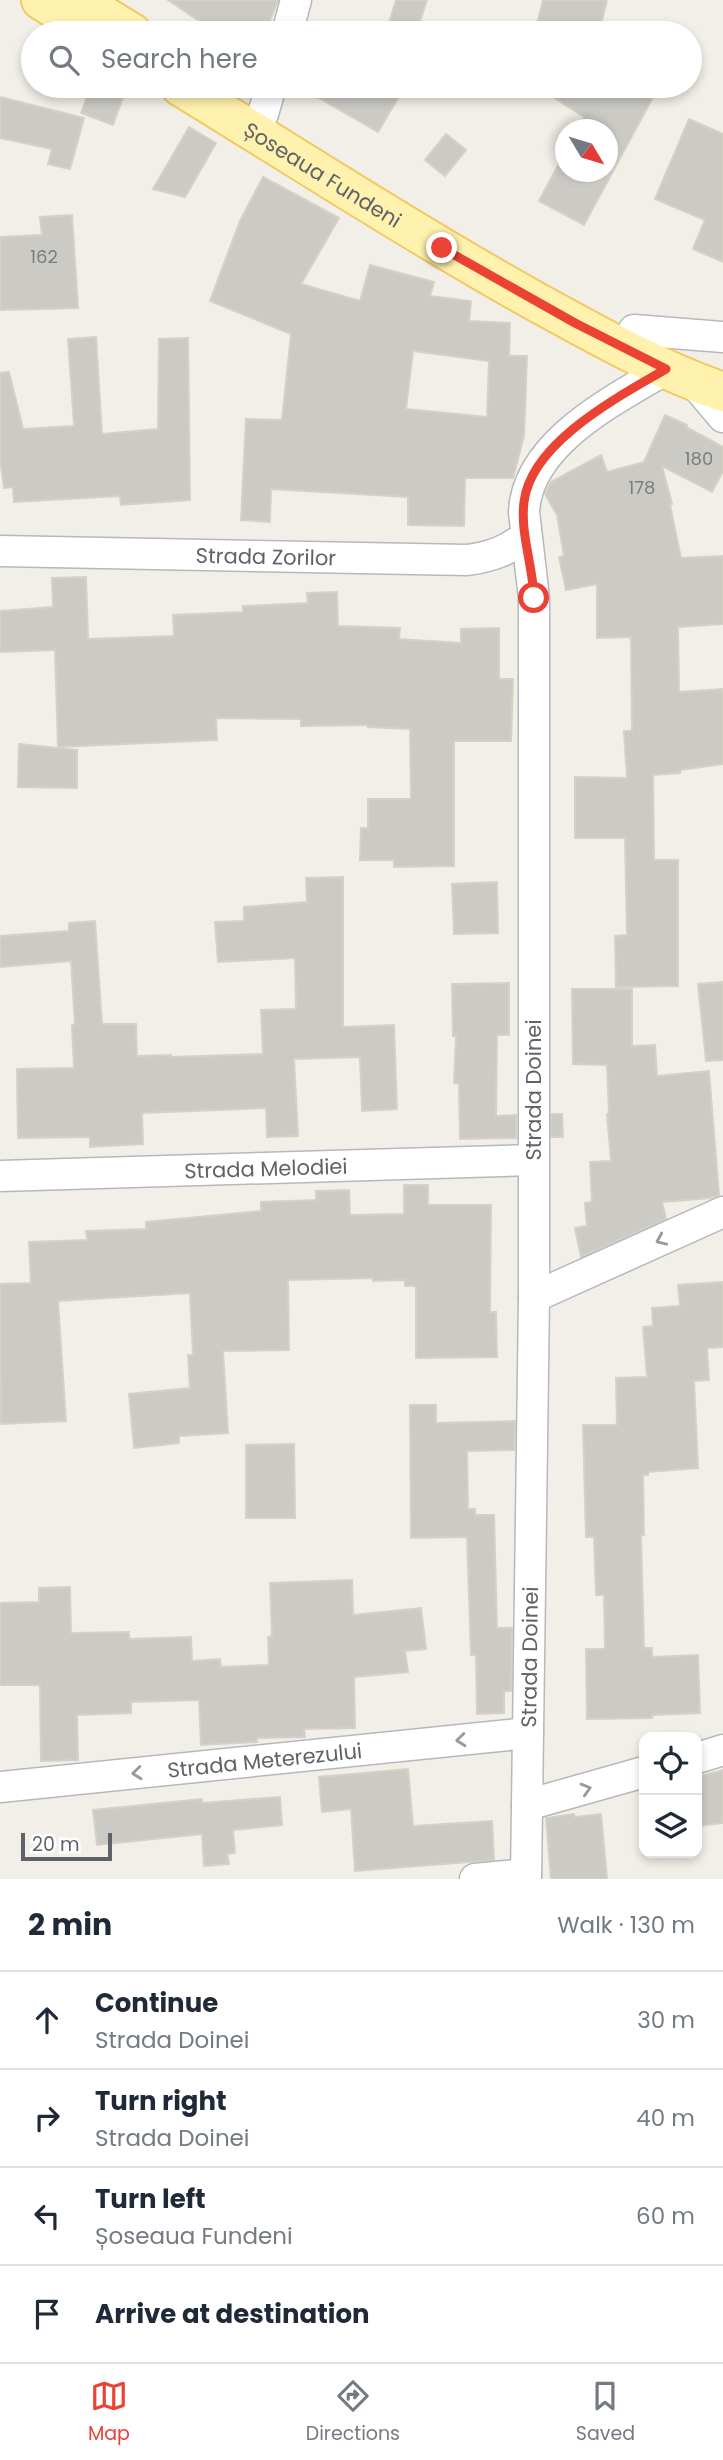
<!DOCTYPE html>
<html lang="en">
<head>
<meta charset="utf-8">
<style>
	body { margin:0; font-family:Poppins,sans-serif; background:#f2f2f3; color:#1f2937 }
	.controls { position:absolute; right:21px; bottom:21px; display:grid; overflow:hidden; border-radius:14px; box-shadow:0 4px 10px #0003 }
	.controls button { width:63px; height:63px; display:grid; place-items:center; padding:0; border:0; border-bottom:2px solid #e0e1e3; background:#fff; color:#1f2937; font:35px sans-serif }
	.compass { position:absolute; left:555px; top:119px; width:63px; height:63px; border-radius:50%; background:#fff; box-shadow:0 4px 10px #0003; rotate:128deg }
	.scale { position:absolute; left:21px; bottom:18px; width:91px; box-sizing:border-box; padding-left:7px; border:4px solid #5f6368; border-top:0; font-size:19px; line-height:24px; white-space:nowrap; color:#5f6368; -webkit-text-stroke:5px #fff; paint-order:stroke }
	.stop { position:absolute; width:21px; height:21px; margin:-16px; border:5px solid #ea4335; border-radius:50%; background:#fff }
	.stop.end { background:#ea4335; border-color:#fff; box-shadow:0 2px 7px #0008 }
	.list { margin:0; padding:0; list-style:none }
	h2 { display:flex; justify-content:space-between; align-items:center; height:91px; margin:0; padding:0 28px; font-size:30px }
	h2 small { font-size:23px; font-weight:400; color:#747a83 }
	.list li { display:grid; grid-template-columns:46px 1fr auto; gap:21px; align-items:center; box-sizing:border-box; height:98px; padding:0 28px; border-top:2px solid #e0e1e3 }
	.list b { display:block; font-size:26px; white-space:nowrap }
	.list p { margin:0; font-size:23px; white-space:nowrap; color:#747a83 }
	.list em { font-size:23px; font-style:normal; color:#747a83 }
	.icon { flex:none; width:38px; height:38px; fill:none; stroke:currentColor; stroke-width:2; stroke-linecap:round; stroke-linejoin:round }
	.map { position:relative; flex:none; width:723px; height:1879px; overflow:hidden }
	.search { position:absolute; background:#fff; box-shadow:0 4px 10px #0003; left:21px; right:21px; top:21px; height:77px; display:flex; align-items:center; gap:18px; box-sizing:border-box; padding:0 24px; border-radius:38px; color:#747a83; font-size:26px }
	.sheet { height:483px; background:#fff }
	nav { display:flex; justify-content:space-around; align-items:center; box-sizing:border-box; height:98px; border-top:2px solid #e0e1e3; background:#fff; font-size:19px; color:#747a83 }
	nav a { display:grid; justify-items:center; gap:4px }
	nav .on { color:#ea4335 }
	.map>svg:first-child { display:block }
	.building { fill:#cccac5; stroke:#d6d1c6; stroke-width:2; fill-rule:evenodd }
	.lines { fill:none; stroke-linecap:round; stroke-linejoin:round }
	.minor-casing { stroke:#b5b8bc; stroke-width:33 }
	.major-casing { stroke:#f2c960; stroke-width:42 }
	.minor { stroke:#fff; stroke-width:30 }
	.major { stroke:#fff2af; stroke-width:38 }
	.oneway { stroke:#979a9d }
	.route { stroke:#ea4335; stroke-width:9 }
	.labels { text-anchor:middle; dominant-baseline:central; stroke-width:7; stroke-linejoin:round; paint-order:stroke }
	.number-label { font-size:18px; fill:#7a7d7f }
	.street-label { font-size:21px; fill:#5f6368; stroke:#fff }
</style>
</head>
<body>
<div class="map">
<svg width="723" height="1879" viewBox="0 0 723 1879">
	<rect width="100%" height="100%" fill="#f1efe8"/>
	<g class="building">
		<path d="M168,0H278L265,33H217Z"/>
		<path d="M396,0H427L416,33H399L387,29Z"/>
		<path d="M543,0H607L599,33H535Z"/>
		<path d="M91,86H127L113,125L81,113Z"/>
		<path d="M298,86H405L378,132Z"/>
		<path d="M536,86H659L584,225L539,201L565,152V172H607V130H578L584,117Z"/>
		<path d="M0,97L84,118L70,169L48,164L52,149L0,138Z"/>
		<path d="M689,119L723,134V262L693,249L705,220L655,199Z"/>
		<path d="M189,127L216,143L185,197L153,189Z"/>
		<path d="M446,134L466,150L445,176L425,160Z"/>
		<path d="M263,177L339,218L301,284L360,301L370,265L434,282L430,296L471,301L469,321L510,323L509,356H527L524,436L513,478H465L464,526L408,525V497L271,489L270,522L241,520L246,419L282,420L291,334L210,301L240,221ZM413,351L489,361L487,417L406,409Z"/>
		<path d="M72,215L78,308L0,310V237L42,235L40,217Z"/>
		<path d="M96,337L102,434L158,429L159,339L188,338L190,500L121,505L120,496L14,502L13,487L4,488L0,459V373L9,372L23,429L74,426L68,339Z"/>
		<path d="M665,415L687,425L686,427L723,447V471L712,492L662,466L672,504L670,505L681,558L723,556V624L678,627L679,692L723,689V764L680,770V773L653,775L654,860H678V986L616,987L615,936L627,935L625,838H575V777L627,778L624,731H632L631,637L597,638V584L566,590L559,557L564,556L557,515L545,494L551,482L601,455L607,472L644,462Z"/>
		<path d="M86,577L88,639L174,636L173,615L243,612V606L308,603L307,593L337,592L338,626L400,628L399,639L461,643V629L499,628V679H513L511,741H454V866L394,867V860H360L361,828H368V799H411L410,729L368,727V725L301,726V719L216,718L217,740L58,747L55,650L0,652V611L53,607L52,578Z"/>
		<path d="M19,744L77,750V788L18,787Z"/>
		<path d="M343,877V1027L394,1025L397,1109L362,1111L360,1057L294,1059L298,1136L267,1137L266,1108L142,1113L143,1144L90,1147V1137L18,1138L17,1069L74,1068L72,1025H75L71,961L0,967V936L69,931V923L95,921L102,1024H136L137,1056L171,1055V1057L263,1054L261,1010L296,1009L295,958L218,962L215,922L244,921V907L307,902L306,878Z"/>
		<path d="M497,882L498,933L454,934L452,884Z"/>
		<path d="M723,982V1060L706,1061L698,984Z"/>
		<path d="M509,983V1035H497L496,1116L516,1115V1138L460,1139L459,1084L454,1083L456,1036H453L452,984Z"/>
		<path d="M572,989H632V1046L655,1045L657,1076L709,1071L719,1195L711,1198L662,1202L666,1219L581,1257L575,1228L587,1226L585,1203L592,1202L590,1162L611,1161L607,1114L609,1113L607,1065L573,1064Z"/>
		<path d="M551,1114H562L563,1137H551Z"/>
		<path d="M404,1185H428V1205H491L490,1312H496L497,1357L416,1358V1286H405V1280L373,1281V1278L288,1280L289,1350L223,1351L228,1433L179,1436V1443L134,1448L129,1394L190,1388L188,1355H193L190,1293L58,1301L66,1421L1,1424L0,1284L31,1283L29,1242L87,1240L86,1231L146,1229V1222L261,1211V1202L316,1200V1191L349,1190L350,1215L404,1214Z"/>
		<path d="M723,1282V1347L707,1348L709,1380L694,1381L698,1468L648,1472V1475H643L644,1535H641L644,1648H652V1657L698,1655L700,1713L652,1715V1718L587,1719L586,1649H605L604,1595H596L594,1537H586L583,1425H617L616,1378L647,1377L643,1327L653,1326L652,1308L680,1306L678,1285Z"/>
		<path d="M410,1405H436V1423L515,1421L514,1450L467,1451L468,1509H475V1515H494L497,1628H512L511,1691H504V1713L477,1714L476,1655H471L467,1537L411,1538Z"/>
		<path d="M294,1444L295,1518H246V1445Z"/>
		<path d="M352,1580L353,1615L421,1608L426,1649L405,1651L408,1672L354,1677L355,1728L304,1729L305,1737L257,1738V1742L201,1745L199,1700L131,1702V1713L77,1715L78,1760L41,1761L40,1685H0V1603L39,1602V1588L70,1587L71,1633L129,1632V1639L191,1637L192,1661L220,1659L221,1667L269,1665L268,1637L272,1636L270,1583Z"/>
		<path d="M408,1769L413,1826L492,1821L494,1860L355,1871L351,1809L322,1812L319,1777Z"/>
		<path d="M723,1770V1823L697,1826V1777Z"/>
		<path d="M280,1797L282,1825L233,1830L235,1853L227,1854L229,1864L204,1866L202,1834L97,1845L93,1810L202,1799V1803Z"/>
		<path d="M574,1814L575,1817L601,1814L607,1879H551L546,1818Z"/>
	</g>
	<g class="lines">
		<defs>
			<g id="minor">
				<path d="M287,33L296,0"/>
				<path d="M263,114L271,86"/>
				<path d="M634,330L723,337"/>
				<path d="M691,379L723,417"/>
				<path id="s1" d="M0,551L467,560C490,557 508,551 526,536"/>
				<path id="s2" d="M0,1176L533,1160"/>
				<path d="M534,1297L723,1212"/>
				<path d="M697,1758L723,1750"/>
				<path id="s3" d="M0,1787L528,1733"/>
				<path d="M527,1805L644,1772"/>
				<path d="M475,1879L526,1874"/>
				<path id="s4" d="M526,1879L534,1297V598L524,512C527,443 614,400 666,369"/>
			</g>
			<g id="major">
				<path d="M41,0L95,33"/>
				<path d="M78,0L132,33"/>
				<path id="s5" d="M180,86C297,158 412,232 531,299C593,333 656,369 723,392"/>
			</g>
		</defs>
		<use href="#minor" class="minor-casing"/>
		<use href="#major" class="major-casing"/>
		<use href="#minor" class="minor"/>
		<use href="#major" class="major"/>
	</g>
	<defs><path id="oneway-chevron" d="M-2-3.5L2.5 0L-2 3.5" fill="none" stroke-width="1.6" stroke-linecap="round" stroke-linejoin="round" transform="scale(1.75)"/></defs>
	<g class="oneway">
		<use href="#oneway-chevron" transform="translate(661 1240) rotate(156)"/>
		<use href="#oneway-chevron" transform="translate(461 1740) rotate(174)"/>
		<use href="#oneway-chevron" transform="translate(137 1773) rotate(174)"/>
		<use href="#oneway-chevron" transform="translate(586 1789) rotate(-16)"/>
	</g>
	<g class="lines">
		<path class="route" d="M442,248L575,323L666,369C620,396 531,442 524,502C520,533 533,566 534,598"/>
	</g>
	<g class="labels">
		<g class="number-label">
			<text x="44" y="256">162</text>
			<text x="699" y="458">180</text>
			<text x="642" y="487">178</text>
		</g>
		<g class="street-label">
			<text stroke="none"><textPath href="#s5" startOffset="168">Șoseaua Fundeni</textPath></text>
			<text stroke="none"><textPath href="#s1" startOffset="266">Strada Zorilor</textPath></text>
			<text transform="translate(533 1090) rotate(-90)">Strada Doinei</text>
			<text stroke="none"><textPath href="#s2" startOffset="266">Strada Melodiei</textPath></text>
			<text stroke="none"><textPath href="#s4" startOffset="222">Strada Doinei</textPath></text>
			<text stroke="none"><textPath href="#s3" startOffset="266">Strada Meterezului</textPath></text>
		</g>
	</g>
</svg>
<div class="controls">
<button><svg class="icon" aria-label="locate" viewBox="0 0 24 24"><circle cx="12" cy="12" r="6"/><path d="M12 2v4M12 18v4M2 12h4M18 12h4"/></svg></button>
<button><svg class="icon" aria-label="layers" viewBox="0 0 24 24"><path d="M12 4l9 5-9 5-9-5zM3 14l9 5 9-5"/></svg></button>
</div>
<svg class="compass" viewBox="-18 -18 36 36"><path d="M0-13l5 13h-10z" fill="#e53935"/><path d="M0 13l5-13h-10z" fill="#747a83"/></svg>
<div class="scale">20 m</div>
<div class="stop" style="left:534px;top:598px"></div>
<div class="stop end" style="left:442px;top:248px"></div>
<div class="search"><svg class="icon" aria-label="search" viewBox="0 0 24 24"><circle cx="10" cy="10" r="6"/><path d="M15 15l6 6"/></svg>Search here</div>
</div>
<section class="sheet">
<h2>2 min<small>Walk · 130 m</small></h2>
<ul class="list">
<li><svg class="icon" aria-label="ahead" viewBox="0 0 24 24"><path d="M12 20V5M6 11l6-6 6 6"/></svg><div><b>Continue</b><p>Strada Doinei</p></div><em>30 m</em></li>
<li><svg class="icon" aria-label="right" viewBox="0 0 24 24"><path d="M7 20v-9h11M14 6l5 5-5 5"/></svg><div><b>Turn right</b><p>Strada Doinei</p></div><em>40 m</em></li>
<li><svg class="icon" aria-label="left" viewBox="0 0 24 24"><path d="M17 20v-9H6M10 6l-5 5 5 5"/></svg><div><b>Turn left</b><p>Șoseaua Fundeni</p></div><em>60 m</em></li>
<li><svg class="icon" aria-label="arrive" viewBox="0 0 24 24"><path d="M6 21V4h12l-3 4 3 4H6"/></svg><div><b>Arrive at destination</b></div></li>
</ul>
</section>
<nav>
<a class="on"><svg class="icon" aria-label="map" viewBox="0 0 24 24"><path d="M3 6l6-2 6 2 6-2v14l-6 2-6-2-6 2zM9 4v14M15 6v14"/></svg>Map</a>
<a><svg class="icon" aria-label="directions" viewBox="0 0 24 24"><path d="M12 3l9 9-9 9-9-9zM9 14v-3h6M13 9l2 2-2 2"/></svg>Directions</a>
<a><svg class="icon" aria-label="saved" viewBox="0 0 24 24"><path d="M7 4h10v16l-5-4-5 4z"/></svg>Saved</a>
</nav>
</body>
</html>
